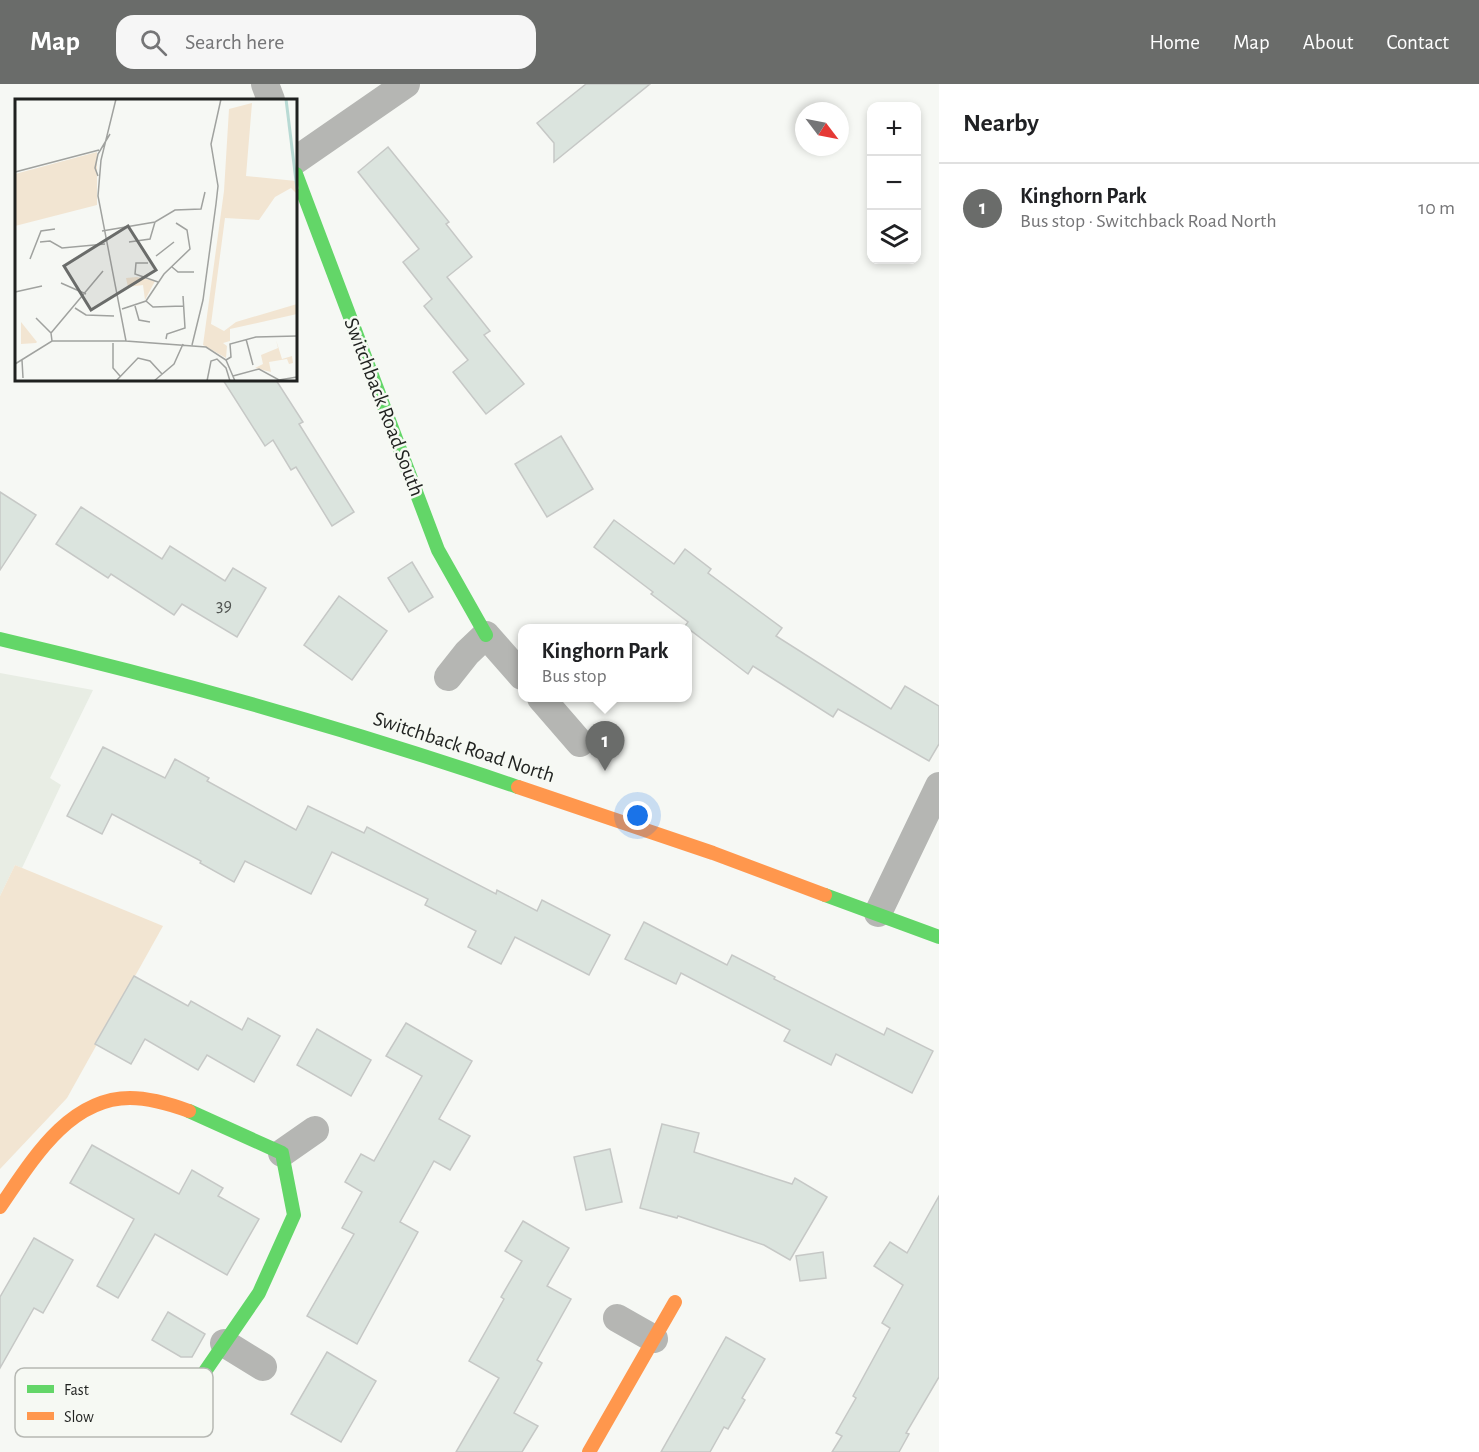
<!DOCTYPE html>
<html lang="en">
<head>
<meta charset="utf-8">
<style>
	body { margin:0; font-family:"Alegreya Sans",sans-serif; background:#f6f6f6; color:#202124 }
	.controls { position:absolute; right:18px; top:18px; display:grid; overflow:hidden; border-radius:12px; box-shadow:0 3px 9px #0003 }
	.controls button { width:54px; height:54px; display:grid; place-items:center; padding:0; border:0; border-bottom:2px solid #e0e0e0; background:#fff; color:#202124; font:30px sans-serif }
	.compass { position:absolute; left:795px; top:18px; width:54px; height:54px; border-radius:50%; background:#fff; box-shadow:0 3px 9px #0003; rotate:122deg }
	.you { position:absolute; left:638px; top:732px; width:21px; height:21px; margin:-15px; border:4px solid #fff; border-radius:50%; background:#1a73e8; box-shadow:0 0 0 9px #1a73e833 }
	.badge { display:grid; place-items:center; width:39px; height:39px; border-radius:50%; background:#6a6c6a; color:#fff; font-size:20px; font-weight:700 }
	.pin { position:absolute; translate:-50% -50px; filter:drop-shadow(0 2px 3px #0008) }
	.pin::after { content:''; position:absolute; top:32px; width:21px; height:18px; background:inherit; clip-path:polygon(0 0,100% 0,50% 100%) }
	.popup { position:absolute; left:518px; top:540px; width:174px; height:78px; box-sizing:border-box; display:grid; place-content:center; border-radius:12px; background:#fff; filter:drop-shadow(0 2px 4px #0005); font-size:20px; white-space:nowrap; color:#757577 }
	.popup b { font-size:22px; color:#202124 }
	.popup::after { content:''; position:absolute; left:50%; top:100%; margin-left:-12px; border:12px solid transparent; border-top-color:#fff }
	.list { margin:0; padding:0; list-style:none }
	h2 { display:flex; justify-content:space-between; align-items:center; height:78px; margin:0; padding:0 24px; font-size:26px }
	h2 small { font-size:20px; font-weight:400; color:#757577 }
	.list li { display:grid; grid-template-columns:39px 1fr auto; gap:18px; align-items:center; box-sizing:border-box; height:90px; padding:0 24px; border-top:2px solid #e0e0e0 }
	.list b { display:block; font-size:22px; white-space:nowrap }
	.list p { margin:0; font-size:20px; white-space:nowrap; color:#757577 }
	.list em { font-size:20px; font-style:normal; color:#757577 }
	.icon { flex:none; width:33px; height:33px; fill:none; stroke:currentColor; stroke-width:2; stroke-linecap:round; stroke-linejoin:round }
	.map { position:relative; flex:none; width:939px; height:1368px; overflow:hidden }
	header { display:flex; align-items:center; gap:36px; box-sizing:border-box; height:84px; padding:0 30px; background:#6a6c6a; color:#fff }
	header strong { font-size:28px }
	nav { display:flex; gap:33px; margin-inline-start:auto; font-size:21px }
	.search { width:420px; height:54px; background:#f6f6f6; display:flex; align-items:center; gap:15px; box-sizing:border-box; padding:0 21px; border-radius:18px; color:#757577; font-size:22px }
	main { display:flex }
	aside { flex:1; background:#fff }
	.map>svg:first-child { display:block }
	.built { fill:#e8ede4 }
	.green { fill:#f2e5d2 }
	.building { fill:#dbe4de; stroke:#c6c8c6; stroke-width:1.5 }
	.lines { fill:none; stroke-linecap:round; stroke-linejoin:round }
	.street { stroke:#b5b6b3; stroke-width:28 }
	.fast { stroke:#63d668; stroke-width:14 }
	.slow { stroke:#ff974d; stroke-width:14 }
	.labels { text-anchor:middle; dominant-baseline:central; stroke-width:5; stroke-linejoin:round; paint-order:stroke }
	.number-label { font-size:18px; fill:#505451 }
	.street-label { font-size:21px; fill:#1f211f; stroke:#f6f9f3 }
	.inset-river { fill:none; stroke:#b8dad4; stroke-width:3 }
	.inset-road { fill:none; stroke:#a0a29f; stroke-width:1.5 }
	.view { fill:#6a6c6a; fill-opacity:0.15; stroke:#6a6c6a; stroke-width:3 }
	.inset-edge { fill:none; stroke:#1f211f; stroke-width:3 }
	.key { fill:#f6f9f3; stroke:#b6b8b3; stroke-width:1.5 }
	.key-label { font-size:16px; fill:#1f211f }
</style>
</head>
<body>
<header>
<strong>Map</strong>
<div class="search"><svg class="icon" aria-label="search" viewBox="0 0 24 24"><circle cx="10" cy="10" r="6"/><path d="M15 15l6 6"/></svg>Search here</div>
<nav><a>Home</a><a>Map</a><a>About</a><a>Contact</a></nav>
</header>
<main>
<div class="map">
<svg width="939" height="1368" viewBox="0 0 939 1368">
	<rect width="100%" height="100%" fill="#f6f8f4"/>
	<path class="built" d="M0,589L93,606L50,694L61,701L22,784L15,781L0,812Z"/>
	<path class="green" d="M15,781L163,842L67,1014L0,1085V812Z"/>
	<g class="building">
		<path d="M586,0H650L554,78V59L537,39Z"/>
		<path d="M388,63L449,138L446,140L472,173L447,193L490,247L484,251L524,300L486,330L453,288L468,276L424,222L432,215L403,178L419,165L358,88Z"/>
		<path d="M223,296H276L303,338L299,340L354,428L332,442L296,383L291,386L273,356L265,362Z"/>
		<path d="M561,352L593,405L547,433L515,380Z"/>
		<path d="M0,408L36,431L0,486Z"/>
		<path d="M81,423L162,475L170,462L225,497L233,484L266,504L237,553L182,520L174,531L111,490L108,494L56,460Z"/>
		<path d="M614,436L674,480L685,465L711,485L708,489L782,544L776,552L891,625L905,602L939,622V660L929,677L838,625L833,633L753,582L748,590L685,542L688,538L651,510L653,508L594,463Z"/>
		<path d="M412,478L433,513L409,528L388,494Z"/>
		<path d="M339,512L387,547L352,596L304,561Z"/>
		<path d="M103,663L165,694L175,675L209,694L207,697L296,746L308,722L364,749L367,743L496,810L497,806L537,827L542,816L610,851L589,891L515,853L501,880L468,863L476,847L425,821L428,815L332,768L311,810L245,777L234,798L200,779L201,777L112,730L102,750L67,732Z"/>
		<path d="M644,838L727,881L732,871L775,893L774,895L884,951L887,944L933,967L912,1009L836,970L831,981L784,957L790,946L681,889L676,900L625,875Z"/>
		<path d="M134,892L188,922L191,917L242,946L248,934L280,952L254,998L207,971L198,986L145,955L131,980L95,960Z"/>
		<path d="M406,939L472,977L439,1035L470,1052L450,1086L434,1077L400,1138L418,1148L357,1260L307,1232L354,1150L342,1144L362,1108L345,1098L361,1070L374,1077L422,992L386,972Z"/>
		<path d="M317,945L371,976L351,1012L297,981Z"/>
		<path d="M662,1040L699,1049L694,1068L792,1100L795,1094L827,1113L790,1176L764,1161L678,1132L677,1134L640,1124Z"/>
		<path d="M92,1061L179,1110L192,1086L223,1104L218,1112L259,1135L227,1191L155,1150L118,1214L97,1202L134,1135L70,1099Z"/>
		<path d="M610,1065L622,1118L586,1126L574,1073Z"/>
		<path d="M939,1112V1293L906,1349L909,1350L899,1368H832L842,1352L836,1349L856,1314L853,1312L890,1244L882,1239L903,1201L874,1182L890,1158L907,1169Z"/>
		<path d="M523,1137L569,1164L547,1202L571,1215L537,1276L542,1279L514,1329L538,1342L522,1368H456L499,1294L469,1277L504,1215L501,1213L522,1177L505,1167Z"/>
		<path d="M34,1154L73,1176L43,1229L34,1224L0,1284V1213Z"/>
		<path d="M823,1168L826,1194L800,1197L796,1172Z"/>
		<path d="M168,1228L205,1250L192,1273H181L152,1256Z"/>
		<path d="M726,1253L765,1275L742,1314L745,1316L728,1345L724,1343L710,1368H661Z"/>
		<path d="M327,1268L376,1297L341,1358L291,1330Z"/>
		<path d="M164,1290L168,1309L165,1317L167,1326L171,1331L108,1345L99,1305Z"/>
	</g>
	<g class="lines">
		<g class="street">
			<path d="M265,0L271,16"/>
			<path d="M296,76L406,0"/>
			<path d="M448,593L467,569L486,551L522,592"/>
			<path d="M541,614L580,659"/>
			<path d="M878,829L939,702"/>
			<path d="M282,1069L315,1046"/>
			<path d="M617,1234L654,1255"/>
			<path d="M224,1259L263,1283"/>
		</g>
		<g class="fast">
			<path d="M296,90L438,466L486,551"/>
			<path d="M0,555C175,596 348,645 518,703"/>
			<path d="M825,811L939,853"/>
			<path d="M184,1318L259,1209L294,1131L282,1069L189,1027"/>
		</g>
		<g class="slow">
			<path d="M518,703L713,769L825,811"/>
			<path d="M0,1123C31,1078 68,1014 130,1014C150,1014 170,1020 189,1027"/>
			<path d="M589,1368L675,1218"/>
		</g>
	</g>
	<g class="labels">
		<g class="number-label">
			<text x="224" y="522">39</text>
		</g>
		<g class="street-label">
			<text transform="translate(384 323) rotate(69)">Switchback Road South</text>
			<text transform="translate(464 663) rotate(18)">Switchback Road North</text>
		</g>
	</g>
	<g transform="translate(15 15)">
		<rect width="282" height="282" fill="#f6f8f4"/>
		<path d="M237,4L231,77L281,82L282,95L276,89L260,98L244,121L210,119L196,225L209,232L221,223L282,205V215L215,230V242L208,244L212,247L211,259L188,246L209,92L214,10ZM82,53V106L0,127V75ZM122,178L140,182L130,201L128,186L113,188L111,179ZM6,223L22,243L21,244L6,245ZM261,241L267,260L277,257L278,264L274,265L272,260L254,263L256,273L240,269L248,265L246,256L263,249Z" fill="#f2e5d2"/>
		<path class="inset-river" d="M271,0L282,90"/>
		<path class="inset-road" d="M101,0L86,61L83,97L111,242L191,248L211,261L220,282M0,73L84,51M83,77L80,69L83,55L95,35M87,132L140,123L160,111L186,110L190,93M25,143L35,142L47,149L90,145M114,143L135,140L140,123M141,157L159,143M15,160L26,132L40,130M133,164H121L120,175L143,183M157,168L163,173H179M46,184L71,195M0,193L27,187M131,202L138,208L168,207M120,207L124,221L135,223M60,209L71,216L99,217M107,210L131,202L149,175L175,150L172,131L161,124M21,219L36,234M151,240L152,235L170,229L168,197M231,240L238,266M37,242L36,234L88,172M98,244V269L105,277M177,246L188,201L201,105L203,87L196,45L206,0M7,261L8,279M211,261L216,258L215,245L241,238L282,237M0,265L37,242H111M218,277L244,270L264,281L282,278M101,282L123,259L135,262L147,275M139,282L159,265L168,245M192,282L196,262L202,260L211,269L215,282"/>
		<path class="view" d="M113,127L141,171L76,211L49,167Z"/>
		<rect width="282" height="282" class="inset-edge"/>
	</g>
	<rect x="15" y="1284" width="198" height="69" rx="9" class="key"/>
	<rect x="27" y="1301" width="27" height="8" fill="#63d668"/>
	<rect x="27" y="1328" width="27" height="8" fill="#ff974d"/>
	<g class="key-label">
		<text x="64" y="1311">Fast</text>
		<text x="64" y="1338">Slow</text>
	</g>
</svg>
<div class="controls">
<button>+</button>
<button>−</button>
<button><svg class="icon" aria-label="layers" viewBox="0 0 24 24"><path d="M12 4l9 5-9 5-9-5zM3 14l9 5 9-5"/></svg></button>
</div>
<svg class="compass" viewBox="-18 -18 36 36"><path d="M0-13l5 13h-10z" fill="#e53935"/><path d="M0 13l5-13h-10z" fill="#757577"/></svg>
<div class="you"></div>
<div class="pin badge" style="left:605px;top:687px">1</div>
<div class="popup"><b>Kinghorn Park</b>Bus stop</div>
</div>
<aside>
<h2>Nearby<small></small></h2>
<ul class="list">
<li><span class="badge">1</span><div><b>Kinghorn Park</b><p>Bus stop · Switchback Road North</p></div><em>10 m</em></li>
</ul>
</aside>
</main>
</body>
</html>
